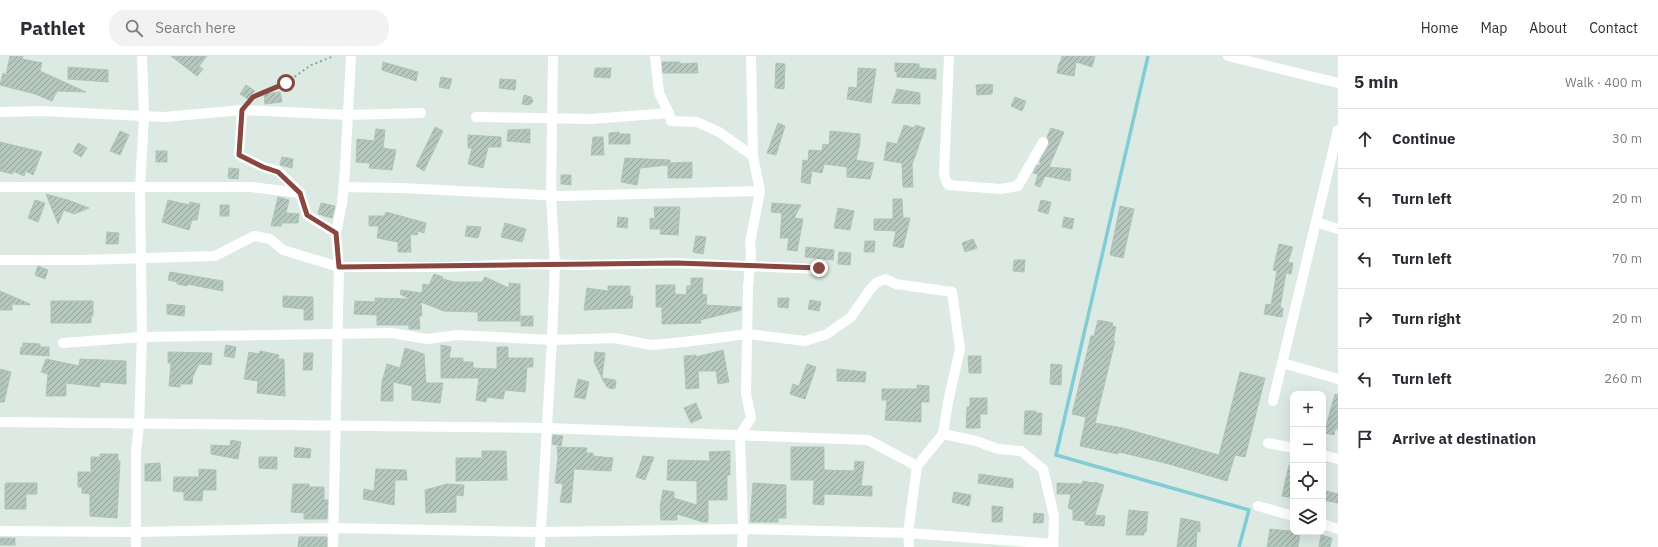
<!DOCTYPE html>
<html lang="en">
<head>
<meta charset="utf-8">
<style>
	body { margin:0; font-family:"IBM Plex Sans",sans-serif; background:#f2f2f3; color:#2b2b33 }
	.controls { position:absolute; right:12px; bottom:12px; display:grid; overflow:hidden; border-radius:8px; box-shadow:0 4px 16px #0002 }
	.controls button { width:36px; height:36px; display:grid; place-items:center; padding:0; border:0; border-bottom:1px solid #e1e1e2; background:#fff; color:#2b2b33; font:20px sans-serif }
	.stop { position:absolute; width:12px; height:12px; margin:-9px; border:3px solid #88463e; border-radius:50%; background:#fff }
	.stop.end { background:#88463e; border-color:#fff; box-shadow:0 1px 4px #0008 }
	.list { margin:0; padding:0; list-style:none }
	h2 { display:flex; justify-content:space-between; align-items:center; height:52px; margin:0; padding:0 16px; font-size:17px }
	h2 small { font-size:13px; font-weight:400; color:#7c7c81 }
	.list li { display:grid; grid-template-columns:26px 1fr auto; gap:12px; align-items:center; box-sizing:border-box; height:60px; padding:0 16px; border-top:1px solid #e1e1e2 }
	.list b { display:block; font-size:15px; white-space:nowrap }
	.list em { font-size:13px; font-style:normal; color:#7c7c81 }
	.icon { flex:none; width:22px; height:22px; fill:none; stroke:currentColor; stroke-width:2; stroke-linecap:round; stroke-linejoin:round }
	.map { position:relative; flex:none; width:1338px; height:491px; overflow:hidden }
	header { display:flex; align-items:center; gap:24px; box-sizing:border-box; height:56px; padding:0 20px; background:#fff; border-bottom:1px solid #e1e1e2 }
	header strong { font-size:19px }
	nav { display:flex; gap:22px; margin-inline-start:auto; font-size:14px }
	.search { width:280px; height:36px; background:#f2f2f3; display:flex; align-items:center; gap:10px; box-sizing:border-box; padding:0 14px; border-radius:16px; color:#7c7c81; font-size:15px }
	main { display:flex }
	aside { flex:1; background:#fff }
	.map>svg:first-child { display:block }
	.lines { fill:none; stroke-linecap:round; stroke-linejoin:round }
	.stream { stroke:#81cdd3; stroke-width:3.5 }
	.building { fill:url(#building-hatch); stroke:#afc3b9 }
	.path { stroke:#7caf9a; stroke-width:2; stroke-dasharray:2 3; stroke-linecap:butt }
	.street { stroke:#fff; stroke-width:10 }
	.route { stroke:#88463e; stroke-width:5 }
</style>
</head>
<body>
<header>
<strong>Pathlet</strong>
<div class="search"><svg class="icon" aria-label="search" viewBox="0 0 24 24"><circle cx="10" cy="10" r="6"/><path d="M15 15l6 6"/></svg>Search here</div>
<nav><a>Home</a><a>Map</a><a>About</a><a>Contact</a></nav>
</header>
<main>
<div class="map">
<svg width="1338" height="491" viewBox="0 0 1338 491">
	<defs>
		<pattern id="building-hatch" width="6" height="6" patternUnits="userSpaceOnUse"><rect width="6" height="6" fill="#b5c7be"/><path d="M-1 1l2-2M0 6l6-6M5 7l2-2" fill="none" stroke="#93a39b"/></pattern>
	</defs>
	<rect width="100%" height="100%" fill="#ddeae3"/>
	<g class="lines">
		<path class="stream" d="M1148,0L1056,399L1249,454L1239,491"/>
	</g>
	<g class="building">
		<path d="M10,0H23L22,3L42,7L40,15L86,36L57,35L52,45L35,38L0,29L3,17L6,19Z"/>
		<path d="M171,0H207L199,10L203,13L197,20Z"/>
		<path d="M1062,0H1095L1092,11L1076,6L1074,20L1057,17L1059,7H1060Z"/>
		<path d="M383,6L418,16L416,25L382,14Z"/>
		<path d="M662,6H680V8L697,7L698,17H663Z"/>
		<path d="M776,7L785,8L784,33L775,32Z"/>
		<path d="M895,7L919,8V12L936,13V23L897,21V16H895Z"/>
		<path d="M68,11L108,14V26L68,23Z"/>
		<path d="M595,12H611L610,22L594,21Z"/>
		<path d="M858,12L876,13L871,47L847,43L849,31L857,32Z"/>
		<path d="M441,21L452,23L449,33L439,31Z"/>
		<path d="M500,23L516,24L515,34L499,32Z"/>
		<path d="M987,28L993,29L992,38L977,39L976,29Z"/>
		<path d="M246,29L255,35L248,43L240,38Z"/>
		<path d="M897,33L920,37V48L892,47Z"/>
		<path d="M280,36L282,46L265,48L264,38Z"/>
		<path d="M524,39L531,41L533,45L531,48L527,49L522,48Z"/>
		<path d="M1015,41L1026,45L1022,55L1011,50Z"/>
		<path d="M778,67L785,70L776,99L767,97Z"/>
		<path d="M904,69L914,72L916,69L925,72L912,109L913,131H903L902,107L884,104L887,86L897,88Z"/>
		<path d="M435,71L443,75L424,115L416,110Z"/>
		<path d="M1051,72L1064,76L1049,111L1071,113L1070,125L1045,120L1040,131L1035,129L1038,118L1033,117L1037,109L1040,110V104L1049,89V86L1047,81Z"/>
		<path d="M376,73L385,74L383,92L396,94L392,114L369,112L370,107L356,106L357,83L374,85Z"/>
		<path d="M530,73V87L507,85L508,74Z"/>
		<path d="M120,75L129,79L120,99L110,95Z"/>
		<path d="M830,75L860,78V87L856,104L874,107L870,123L847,121V111L824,108L822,117L812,115L810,128L801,126L803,104L808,105L809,94L822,95L823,88L829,89Z"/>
		<path d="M619,76V78H630V88H609V77Z"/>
		<path d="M468,79L501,81V91H488L483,112L468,108L472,92H468Z"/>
		<path d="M593,81H603L604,99H591Z"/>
		<path d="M0,86L42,96L33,119L26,115L24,120L13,115V118L0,115Z"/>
		<path d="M78,87L87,92L81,101L73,96Z"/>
		<rect x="156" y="95" width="11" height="11"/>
		<path d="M282,101L293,103L292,112L280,109Z"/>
		<path d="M625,102L670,104V107L692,106V122H668V109L640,112L637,129L621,126Z"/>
		<path d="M229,112L239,113L238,123L228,122Z"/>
		<path d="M561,119H571V129L561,128Z"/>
		<path d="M46,138L68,144L89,152L74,158L64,154L58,168Z"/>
		<path d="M278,141L289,144L286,157L299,158L298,167H282L281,170H271Z"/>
		<path d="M893,143H902L903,162H910L903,192L893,190L896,175L874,174V163H893Z"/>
		<path d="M35,144L45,147L38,166L28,162Z"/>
		<path d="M168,144L189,149L190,146L200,148L197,164H192L189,174L162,166Z"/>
		<path d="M1041,144L1051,146L1048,158L1038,155Z"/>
		<path d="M321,147L335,150L332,162L318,158Z"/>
		<path d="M772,147L801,149L794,162L803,163L797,195L787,194L789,182H780L782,157L771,156Z"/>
		<rect x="220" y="149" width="9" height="11"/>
		<path d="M1120,150L1134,153L1123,202L1110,199Z"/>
		<path d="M654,151H680L678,179L660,178L661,173H650V162L655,163Z"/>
		<path d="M838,152L854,155L850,174L834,172Z"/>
		<path d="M386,156L426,167L424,177L418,175L417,179L410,178L411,196H398V186L377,182L379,170H369V160H384Z"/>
		<path d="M618,161L628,162L627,172L617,171Z"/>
		<path d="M1064,161L1074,163L1072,173L1062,171Z"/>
		<path d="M505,167L526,173L522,186L501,181Z"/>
		<path d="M467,170L481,171L478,182L465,180Z"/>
		<path d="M107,176L119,177L118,188H106Z"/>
		<path d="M696,180L706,181L703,198L693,196Z"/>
		<path d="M973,183L977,192L965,196L962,187Z"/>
		<path d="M865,185H875L874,196H864Z"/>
		<path d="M1279,188L1293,191L1288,206L1293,207L1291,218L1286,217L1280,252H1283L1282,261L1264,258L1266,248L1271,249L1277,215L1273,214Z"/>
		<path d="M806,191L834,194L833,204L805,201Z"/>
		<path d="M839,196L851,197L850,209L838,208Z"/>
		<path d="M1014,204H1025L1024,216L1013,215Z"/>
		<path d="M38,210L48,214L45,223L35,219Z"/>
		<path d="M170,216L223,225V235L187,228V230L177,228V226L168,224Z"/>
		<path d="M434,218L443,221L442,223L455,226H482L485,221L509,232V227L520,228V265H478V256L444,255L421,246L422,260H419L420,273H409V269H377V259L354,258L355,245L375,246V242L410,243L400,238L401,234L422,237L423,228L429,229Z"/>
		<path d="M691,222H703L702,238L707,239L706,249L741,251V254L700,264L701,267L662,268V251H656V229H675V238L686,239L687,230H691Z"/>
		<path d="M608,230H630V240H633L632,252L584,254L587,232L608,235Z"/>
		<path d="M0,235L30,248V249L12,248V254H0Z"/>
		<path d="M283,240L313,241V264H304V253L283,251Z"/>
		<path d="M778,242H789L788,252L778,251Z"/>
		<path d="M810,244L821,246L819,255L808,253Z"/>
		<path d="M51,245H93V260H91V267H51Z"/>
		<path d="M167,248L185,250L184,260L167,258Z"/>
		<rect x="521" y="260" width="12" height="10"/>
		<path d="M1098,264L1113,267L1112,270L1116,271L1113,285H1115L1095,367L1123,372L1219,399L1240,316L1265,322L1245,401L1235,399L1227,425L1165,407L1119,396L1118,398L1080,390L1086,361L1072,358L1091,280H1094Z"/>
		<path d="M23,287L40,288V291H49V300L20,298L21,291H23Z"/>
		<path d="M226,289L236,291L234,302L224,300Z"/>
		<path d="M441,289L451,291L449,302H463V306H473V312L497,313V291H508V302H533V311H527L525,336L505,334L503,343L487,341L486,346L476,344L479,322H441Z"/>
		<path d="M405,292L424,298L426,327H443L440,347L412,344V330L393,326V345H381L382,326L387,308L400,312Z"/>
		<path d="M723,294L729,326L718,328L716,315H698L699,332L686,333L684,300L696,299V301Z"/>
		<path d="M260,295L279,299L278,303H284L285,340L257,337L258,325L244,323L249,296L259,298Z"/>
		<path d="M168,296L212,297L211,309L199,308L193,320L192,328H180V331L169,330L171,307H168Z"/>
		<path d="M595,296L605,297L602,322L594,306Z"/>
		<path d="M304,297H313L312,314H303Z"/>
		<path d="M968,300H981V317H969Z"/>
		<path d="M46,303L79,310L80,303L126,305V328L100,326V331L66,327V340H46L48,318L41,316Z"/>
		<path d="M807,308L816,311L805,343L790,338L793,328L799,330Z"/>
		<path d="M1051,308L1062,309L1061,329L1050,328Z"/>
		<path d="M0,313L11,316L4,346H0Z"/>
		<path d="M837,313L866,316L865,326L837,325Z"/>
		<path d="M602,322L615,324L616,326L615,332L612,333L607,331Z"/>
		<path d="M578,323L589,326L585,343L574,341Z"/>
		<path d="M917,329L929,330V346H921V366L885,364L887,344H882V333H917Z"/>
		<path d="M1335,338L1338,339V373H1335L1334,379L1324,377Z"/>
		<path d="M970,342H987V358H980V372H966L967,351H970Z"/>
		<path d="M696,347L702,362L691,367L684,352Z"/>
		<path d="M1025,355H1036V357H1042L1041,379L1024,378Z"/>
		<path d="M553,379L563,380L561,390L552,388Z"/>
		<path d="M231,384L241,386L238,403L211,398V389L230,390Z"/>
		<path d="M295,391L311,393L310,402L294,401Z"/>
		<path d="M557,391L587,392L586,397H593V400L613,402L611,415L574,413L571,447L560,446L563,428L555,427L558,401Z"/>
		<path d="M791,391H824V414L854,415L855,405L864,406L861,430H872V440L824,438V449L813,448L814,424H791Z"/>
		<path d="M482,395H506L507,424L456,425V402H482Z"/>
		<path d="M730,395V419H727V444H708V466H703L677,458V464H661L660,451L663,434L674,436V442L697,449V425L667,424L668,404L710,405L709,396Z"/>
		<path d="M100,398H118V405H120L117,462L90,460V438L82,437V431H78V416H91V401H100Z"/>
		<path d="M643,400L654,401L645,424L636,421Z"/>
		<path d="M259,401H277V413L259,412Z"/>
		<path d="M160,407L161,425H145V408Z"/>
		<path d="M1289,409L1293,410V442L1282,440Z"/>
		<path d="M199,413L216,414V434H203L202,445L184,444V436L173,435L174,421H199Z"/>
		<path d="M376,413L406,414L407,424H395L394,449L363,443L364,433L374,435Z"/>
		<path d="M979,418L1013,423V432L978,427Z"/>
		<path d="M1083,425L1093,427L1094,426L1104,429L1095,459L1105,460L1104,470L1085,469V465L1073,464V454L1068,452L1071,438H1057V427L1082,428Z"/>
		<path d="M6,427H37V438H26V453H5V428Z"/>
		<path d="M753,427L786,429V462H778V466H750Z"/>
		<path d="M293,428H309V431H324V444H328L327,463H304V457L291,456Z"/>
		<path d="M447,428L464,429L463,440L456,439V456L426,457L425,434Z"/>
		<path d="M1326,435L1338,438V447L1323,444Z"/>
		<path d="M954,436L971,439L969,450L952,446Z"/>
		<path d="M992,450L1003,451L1002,466H992Z"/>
		<path d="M1129,454L1148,456L1146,476H1144V479H1126Z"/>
		<path d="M1034,457L1044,458L1043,467H1033Z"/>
		<path d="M1181,462L1200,466V476L1197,475L1196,491H1177Z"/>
		<path d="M1270,473L1300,476L1298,491H1267Z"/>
		<path d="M1321,479L1332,482L1330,491H1319Z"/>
		<path d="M299,481H327V491H298Z"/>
		<rect x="0" y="482" width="15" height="7"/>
	</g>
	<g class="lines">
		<path class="path" d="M251,44L253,41L286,27L311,9L334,0"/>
		<g class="street">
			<path d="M655,0L659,37L669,57L671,65L697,66L719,76L753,100"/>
			<path d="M949,0L944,119L948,129L1001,133L1018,130L1043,86"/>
			<path d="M1228,0L1338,27"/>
			<path d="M242,54L239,99L263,111L278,115L300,137L307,159L336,177"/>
			<path d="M0,56L42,55L164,61L242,54L348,59L421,57"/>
			<path d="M476,61L591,63L669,57"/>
			<path d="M0,131H251L300,137"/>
			<path d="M344,131L401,132L561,140L760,135"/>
			<path d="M1316,166L1338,173"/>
			<path d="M0,204H81L215,200L254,180L270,183L283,194L339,211H445L522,208L581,209L675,207L819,213"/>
			<path d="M63,287L142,281L392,277L427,283L458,279L552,284L615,282L651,289L684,286L748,278L805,285L827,278L851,261L869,235L876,227L885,223L896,228L952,236L960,293L948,346L943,378L976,385L998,393L1021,395L1043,413L1054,460L1053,491"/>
			<path d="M1286,308L1338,323"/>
			<path d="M1273,345L1338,74"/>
			<path d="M0,366L546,372L868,384L917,410"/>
			<path d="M1268,387L1293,392"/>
			<path d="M1323,399L1338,403"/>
			<path d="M1258,450L1293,460"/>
			<path d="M1323,468L1338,473"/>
			<path d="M0,475L135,476L332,472L540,476L743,473L908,477L1054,488"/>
			<path d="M136,491V397L139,367L142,281L140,132L144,60L142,0"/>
			<path d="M333,491L339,211L336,177L342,148L345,113L351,0"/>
			<path d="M540,491L552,284L555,208L551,140L553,0"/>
			<path d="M742,491L743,473L740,379L751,362L746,337L748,231L751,197L750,187L760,135L753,100L751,0"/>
			<path d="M909,491L908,477L917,410L943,378"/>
		</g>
	</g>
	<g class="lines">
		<path class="route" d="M286,27L253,41L242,54L239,99L263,111L278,116L300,137L307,159L336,177L339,211L676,207L819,212"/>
	</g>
</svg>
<div class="controls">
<button>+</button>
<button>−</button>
<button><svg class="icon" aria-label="locate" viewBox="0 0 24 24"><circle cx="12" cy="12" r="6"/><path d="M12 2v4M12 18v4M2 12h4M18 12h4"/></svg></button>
<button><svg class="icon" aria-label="layers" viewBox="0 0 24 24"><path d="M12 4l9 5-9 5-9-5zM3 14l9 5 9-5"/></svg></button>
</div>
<div class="stop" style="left:286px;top:27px"></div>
<div class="stop end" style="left:819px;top:212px"></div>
</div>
<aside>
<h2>5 min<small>Walk · 400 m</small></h2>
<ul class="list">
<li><svg class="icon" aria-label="ahead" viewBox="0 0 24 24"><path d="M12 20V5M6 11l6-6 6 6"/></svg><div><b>Continue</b></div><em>30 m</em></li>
<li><svg class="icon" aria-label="left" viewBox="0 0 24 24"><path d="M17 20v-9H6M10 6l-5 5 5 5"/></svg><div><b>Turn left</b></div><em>20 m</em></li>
<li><svg class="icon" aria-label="left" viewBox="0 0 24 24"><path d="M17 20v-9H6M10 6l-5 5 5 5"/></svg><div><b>Turn left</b></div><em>70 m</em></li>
<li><svg class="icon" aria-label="right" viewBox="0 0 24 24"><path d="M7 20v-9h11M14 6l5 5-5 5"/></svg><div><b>Turn right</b></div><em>20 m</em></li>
<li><svg class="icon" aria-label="left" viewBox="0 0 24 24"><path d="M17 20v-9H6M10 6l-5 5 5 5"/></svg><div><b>Turn left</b></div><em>260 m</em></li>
<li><svg class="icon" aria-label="arrive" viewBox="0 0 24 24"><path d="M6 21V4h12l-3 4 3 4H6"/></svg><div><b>Arrive at destination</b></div></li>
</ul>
</aside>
</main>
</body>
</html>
